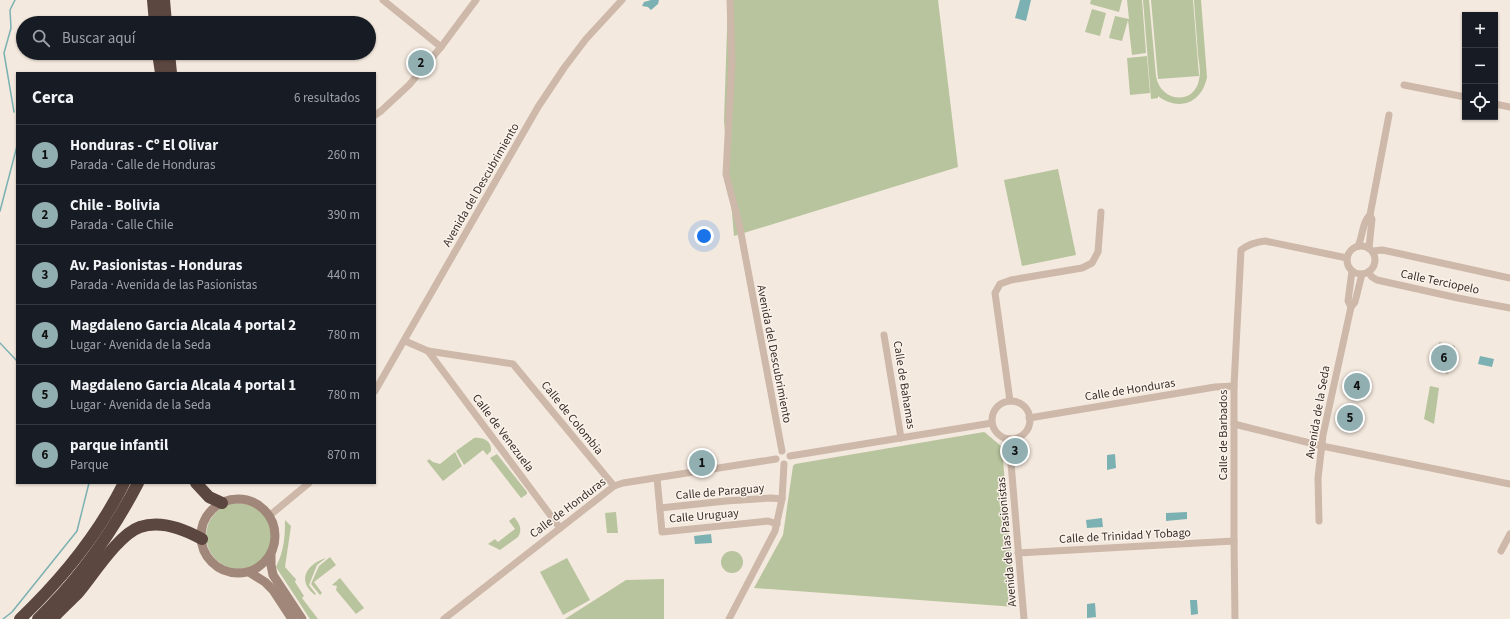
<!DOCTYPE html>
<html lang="es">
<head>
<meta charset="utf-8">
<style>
	body { margin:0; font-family:"Source Sans 3",sans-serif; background:#242831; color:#f1f3f6 }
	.controls { position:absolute; right:12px; top:12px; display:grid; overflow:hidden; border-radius:0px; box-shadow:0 1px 3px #0004 }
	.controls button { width:36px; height:36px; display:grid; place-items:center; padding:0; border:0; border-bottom:1px solid #363941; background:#171b24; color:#f1f3f6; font:20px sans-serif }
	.you { position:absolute; left:704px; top:236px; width:14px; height:14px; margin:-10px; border:3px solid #fff; border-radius:50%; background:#1a73e8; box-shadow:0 0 0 6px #1a73e833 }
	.badge { display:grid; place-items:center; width:26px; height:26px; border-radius:50%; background:#91afb1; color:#111; font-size:13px; font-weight:700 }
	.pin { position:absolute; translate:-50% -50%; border:2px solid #fff; box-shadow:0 1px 4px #0006 }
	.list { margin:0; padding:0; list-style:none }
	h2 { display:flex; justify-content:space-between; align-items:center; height:52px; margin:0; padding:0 16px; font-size:17px }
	h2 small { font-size:13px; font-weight:400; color:#9ea1a6 }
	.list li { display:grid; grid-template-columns:26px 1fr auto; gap:12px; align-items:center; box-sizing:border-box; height:60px; padding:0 16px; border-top:1px solid #363941 }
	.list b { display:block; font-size:15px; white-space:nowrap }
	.list p { margin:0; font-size:13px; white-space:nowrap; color:#9ea1a6 }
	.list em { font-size:13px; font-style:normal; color:#9ea1a6 }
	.icon { flex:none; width:22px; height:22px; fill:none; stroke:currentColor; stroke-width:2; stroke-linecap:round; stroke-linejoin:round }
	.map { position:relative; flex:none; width:1510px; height:619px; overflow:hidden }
	.search { position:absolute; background:#171b24; box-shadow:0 1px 3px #0004; left:16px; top:16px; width:360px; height:44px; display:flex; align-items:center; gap:10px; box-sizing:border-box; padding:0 14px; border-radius:22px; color:#9ea1a6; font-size:15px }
	.panel { position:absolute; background:#171b24; box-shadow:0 1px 3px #0004; left:16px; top:72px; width:360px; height:412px; border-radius:0px }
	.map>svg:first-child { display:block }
	.green { fill:#b8c49d }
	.water { fill:#7bb1b2 }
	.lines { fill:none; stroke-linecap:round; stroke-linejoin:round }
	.stream { stroke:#7bb1b2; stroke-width:1.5 }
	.street { stroke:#cdb8a9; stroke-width:7 }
	.secondary { stroke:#a1877a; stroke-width:9 }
	.highway { stroke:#5b4740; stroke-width:12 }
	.labels { text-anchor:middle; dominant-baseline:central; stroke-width:3; stroke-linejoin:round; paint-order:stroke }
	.street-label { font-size:12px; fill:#392e29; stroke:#fbf3eb }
</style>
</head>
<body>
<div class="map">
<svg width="1510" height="619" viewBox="0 0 1510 619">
	<rect width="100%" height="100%" fill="#f4e9de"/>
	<g class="green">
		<path d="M728,0H938L958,167L734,236L724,121Z"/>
		<path d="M1091,0H1122L1119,12L1090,4Z"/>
		<path d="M1127,0H1142L1146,53L1132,55L1128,20L1122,41L1109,38L1115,16L1129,19Z"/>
		<path d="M1143,0H1149L1156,76C1160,102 1194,106 1199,80C1201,72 1199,63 1198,55C1197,37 1195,18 1194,0H1201L1207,77C1202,103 1179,112 1158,96V98L1151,99Z"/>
		<path d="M1151,0H1193L1199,76L1158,79Z"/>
		<path d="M1092,9L1106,13L1100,36L1085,32Z"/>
		<path d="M1147,56L1150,93L1130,95L1127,58Z"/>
		<path d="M1058,169L1076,255L1022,266L1004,180Z"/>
		<path d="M1439,342L1455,346L1448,374L1435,370Z"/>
		<path d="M1430,386L1439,388L1434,424L1424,419Z"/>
		<path d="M984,432C986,433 1000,445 1002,447L1015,607L754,588L783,535L793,466L795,464Z"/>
		<path d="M474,438C483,437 492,441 491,451L487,455L483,450L464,465L456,451Z"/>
		<path d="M455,452L462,466L443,481L427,461L429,459L433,462L440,464Z"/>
		<path d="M497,454L527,492V494L521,498L490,458Z"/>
		<circle cx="239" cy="536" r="33"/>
		<path d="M616,512L618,533H607L605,513Z"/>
		<path d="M514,517C519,523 523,529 518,537L500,550L488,544L495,539L498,542L515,529L509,521Z"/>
		<path d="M285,520L291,526L285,567L293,576L296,579L295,582L304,596L302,598L318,619H310L276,567C284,550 285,539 285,520Z"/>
		<circle cx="732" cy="562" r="11"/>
		<path d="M330,557L336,565L314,582L322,593L320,595L311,584L319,566Z"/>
		<path d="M326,558L317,565L309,585L316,594L315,595C296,580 307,564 326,558Z"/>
		<path d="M567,558L590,600L563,615L540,572Z"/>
		<path d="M340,578L364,608L356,614L336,590L337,586L332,585Z"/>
		<path d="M664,579V619H565L626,580Z"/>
	</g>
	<g class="water">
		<path d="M651,0H659L658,4L651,10L648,7L642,6L644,2Z"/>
		<path d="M1020,0H1031L1026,21L1015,18Z"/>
		<path d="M1480,356L1494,359L1492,367L1478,364Z"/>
		<path d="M1115,454L1116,468L1107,470V455Z"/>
		<path d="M1187,512V519L1166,521V513Z"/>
		<path d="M1102,518L1103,527L1087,528L1086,520Z"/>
		<path d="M711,534L712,543L695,544L694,536Z"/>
		<path d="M1190,600H1197L1198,614L1191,615Z"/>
		<path d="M1095,603L1096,617L1087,618V604Z"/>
	</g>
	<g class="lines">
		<g class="stream">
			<path d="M14,112L4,53L11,28L10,10L15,0"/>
			<path d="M17,121V122"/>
			<path d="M0,211L17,146"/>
			<path d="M0,343L17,361"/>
			<path d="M3,619L12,612L77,531L89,483"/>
		</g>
		<g class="street">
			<path d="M383,0L441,47"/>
			<path d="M730,0L732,62L726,174L740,228L782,451"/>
			<path d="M1404,85L1465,97"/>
			<path d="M1495,104L1510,107"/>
			<path d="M375,115L381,111L409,85L441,47L476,0"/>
			<circle cx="1361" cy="260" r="14"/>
			<path d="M1358,246C1363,236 1362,222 1370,215L1389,115"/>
			<path d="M1369,248L1372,219L1370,215"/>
			<path d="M1373,251L1382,250L1392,252L1510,278"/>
			<path d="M1352,271L1348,301L1351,307L1355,302L1362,274"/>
			<path d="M1368,272L1372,277L1377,280L1458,298L1510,308"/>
			<path d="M884,335L901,438"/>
			<path d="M405,341L428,351L513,364L614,486"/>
			<path d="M428,351L560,528"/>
			<path d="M375,391L538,107L564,68L586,39L622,0"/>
			<path d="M1010,401L995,293L1000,284L1011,280L1082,268L1092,263L1098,252L1101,212"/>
			<circle cx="1011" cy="420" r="19"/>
			<path d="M1029,418L1215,387L1234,386"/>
			<path d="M1234,424L1322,446L1510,484"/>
			<path d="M1009,439L1024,619"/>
			<path d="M790,456L992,423"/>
			<path d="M657,478L662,532L768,521L777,524"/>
			<path d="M660,508L726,501L771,498L782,499"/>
			<path d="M269,516L309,483"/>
			<path d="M1319,521L1318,478L1323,435L1351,307"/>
			<path d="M1501,551L1510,534"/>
			<path d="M1018,553L1234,541"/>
			<path d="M444,619L614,486L623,483L776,459"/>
			<path d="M729,619L775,531L782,499L784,464"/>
			<path d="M1235,619L1234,541V386L1241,250C1249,244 1255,242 1265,241L1347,258"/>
		</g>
		<g class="secondary">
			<circle cx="238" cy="536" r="37"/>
			<path d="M271,554V565L273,575L302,619"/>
			<path d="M249,572L265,582L273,590L292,619"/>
		</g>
		<g class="highway">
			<path d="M153,0L155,23"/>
			<path d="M164,0L166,23"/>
			<path d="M158,53L161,73"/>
			<path d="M169,53L171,73"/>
			<path d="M196,483L209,497L222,503"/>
			<path d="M20,619C62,579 98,535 124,483"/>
			<path d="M38,619C79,579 112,533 138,483"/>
			<path d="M52,619C60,610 69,602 78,593C93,575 119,534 140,527C160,520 184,529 202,539"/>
		</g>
	</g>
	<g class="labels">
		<g class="street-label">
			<text transform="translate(481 185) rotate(-60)">Avenida del Descubrimiento</text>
			<text transform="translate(1440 282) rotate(12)">Calle Terciopelo</text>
			<text transform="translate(774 354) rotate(79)">Avenida del Descubrimiento</text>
			<text transform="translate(904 385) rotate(81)">Calle de Bahamas</text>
			<text transform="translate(1130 390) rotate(-9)">Calle de Honduras</text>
			<text transform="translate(1318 412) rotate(-80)">Avenida de la Seda</text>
			<text transform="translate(572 418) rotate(51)">Calle de Colombia</text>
			<text transform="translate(503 433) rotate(53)">Calle de Venezuela</text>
			<text transform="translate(1223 435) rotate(-90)">Calle de Barbados</text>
			<text transform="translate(720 492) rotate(-5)">Calle de Paraguay</text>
			<text transform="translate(568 508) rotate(-37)">Calle de Honduras</text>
			<text transform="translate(704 516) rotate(-5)">Calle Uruguay</text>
			<text transform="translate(1125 536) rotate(-3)">Calle de Trinidad Y Tobago</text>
			<text transform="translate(1007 542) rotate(-95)">Avenida de las Pasionistas</text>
		</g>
	</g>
</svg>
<div class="controls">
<button>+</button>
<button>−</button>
<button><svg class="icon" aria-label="locate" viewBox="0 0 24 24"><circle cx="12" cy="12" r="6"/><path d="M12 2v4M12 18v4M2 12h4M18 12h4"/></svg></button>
</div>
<div class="you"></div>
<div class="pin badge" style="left:702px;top:463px">1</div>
<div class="pin badge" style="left:421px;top:63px">2</div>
<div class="pin badge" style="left:1015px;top:451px">3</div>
<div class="pin badge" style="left:1357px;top:386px">4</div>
<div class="pin badge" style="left:1350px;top:418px">5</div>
<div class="pin badge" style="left:1444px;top:358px">6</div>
<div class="search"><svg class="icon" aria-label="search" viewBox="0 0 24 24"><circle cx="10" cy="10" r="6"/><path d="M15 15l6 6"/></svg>Buscar aquí</div>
<section class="panel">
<h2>Cerca<small>6 resultados</small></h2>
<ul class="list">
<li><span class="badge">1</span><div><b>Honduras - Cº El Olivar</b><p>Parada · Calle de Honduras</p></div><em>260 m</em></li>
<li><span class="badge">2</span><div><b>Chile - Bolivia</b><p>Parada · Calle Chile</p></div><em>390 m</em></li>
<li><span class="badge">3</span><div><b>Av. Pasionistas - Honduras</b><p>Parada · Avenida de las Pasionistas</p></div><em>440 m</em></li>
<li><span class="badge">4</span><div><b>Magdaleno Garcia Alcala 4 portal 2</b><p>Lugar · Avenida de la Seda</p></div><em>780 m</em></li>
<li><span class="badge">5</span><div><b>Magdaleno Garcia Alcala 4 portal 1</b><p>Lugar · Avenida de la Seda</p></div><em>780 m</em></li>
<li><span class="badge">6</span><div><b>parque infantil</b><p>Parque</p></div><em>870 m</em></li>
</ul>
</section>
</div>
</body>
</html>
